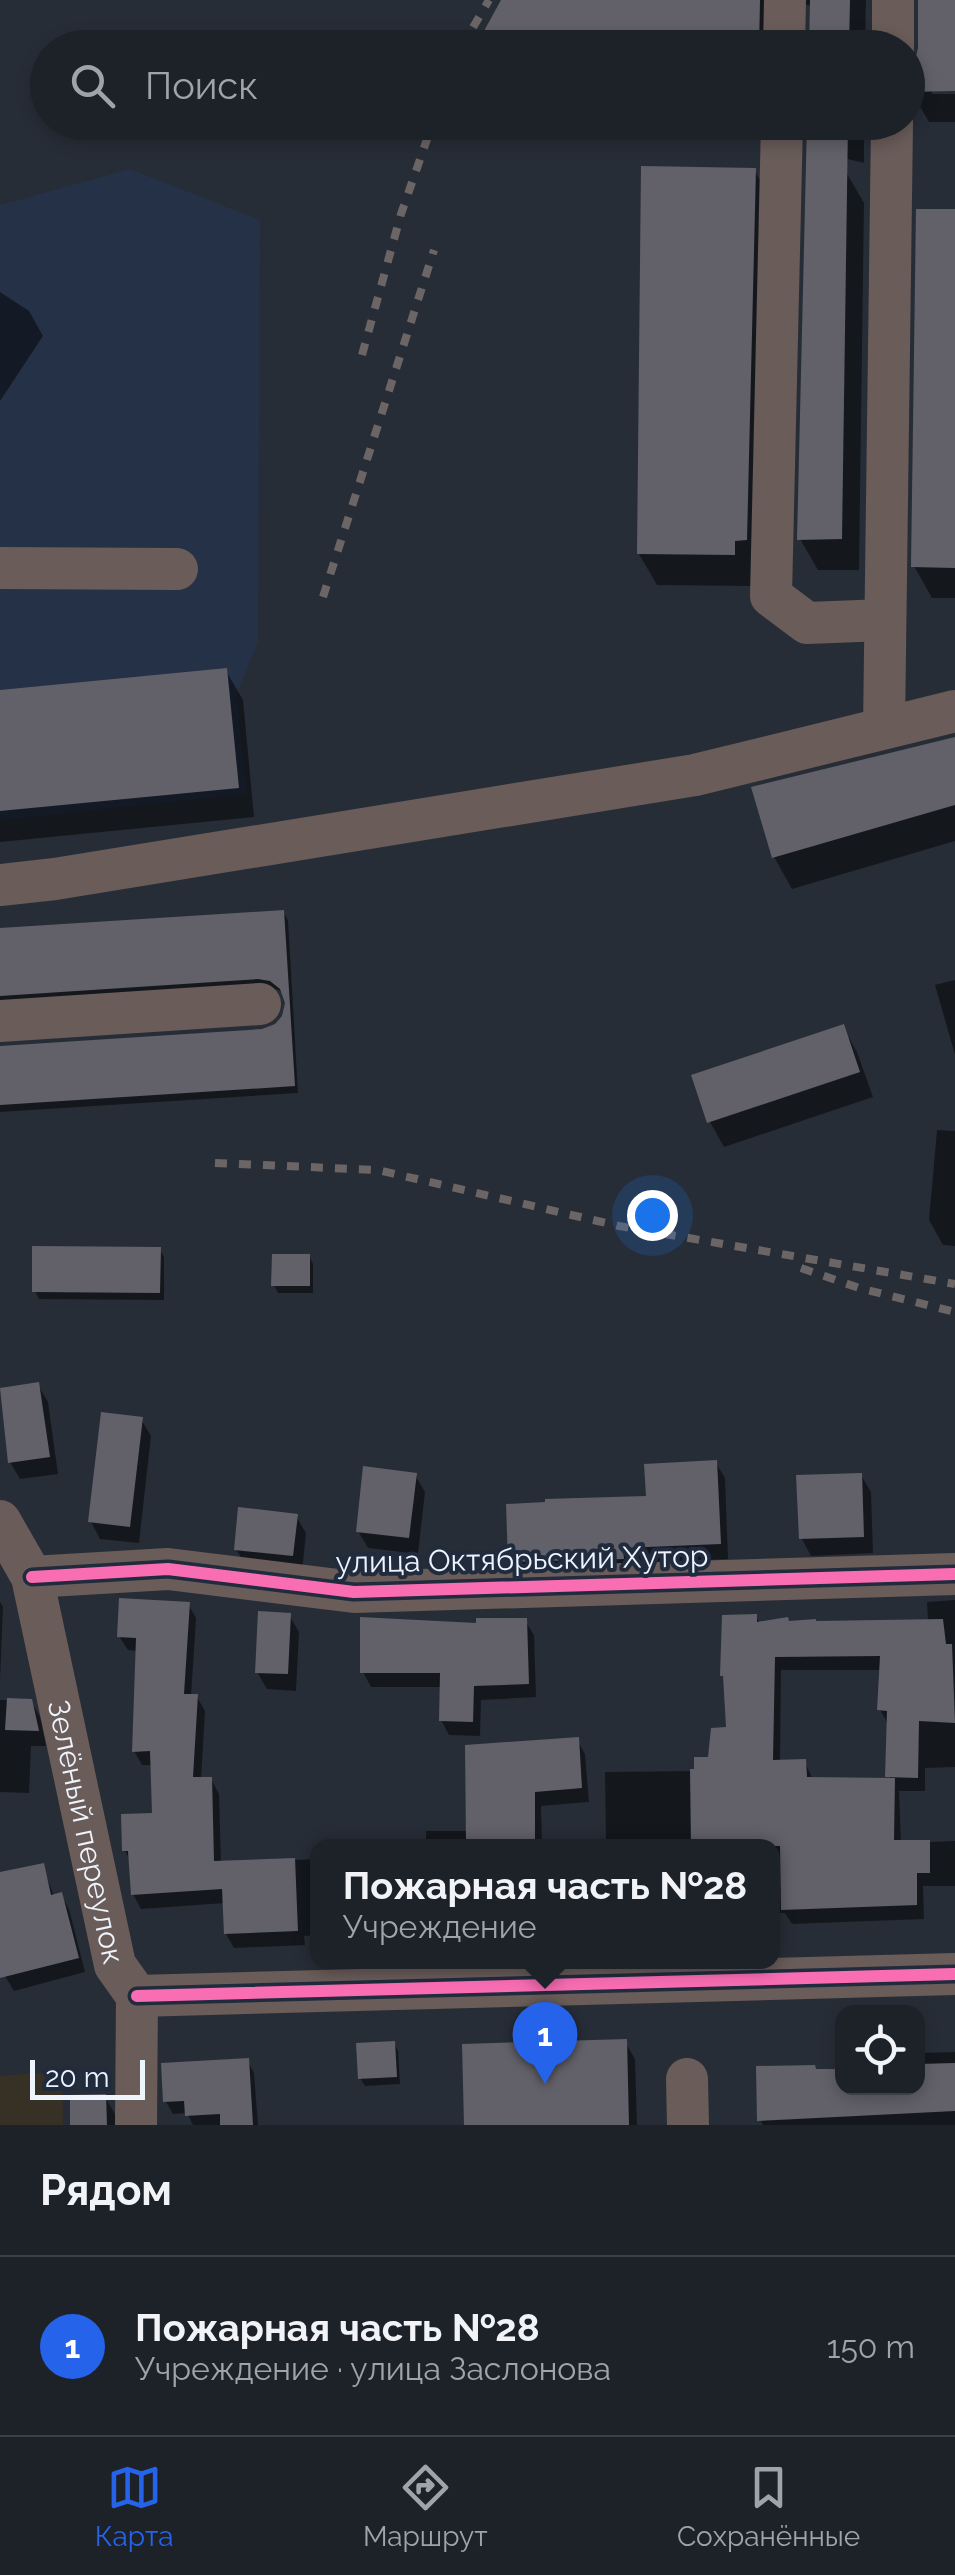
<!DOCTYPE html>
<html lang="ru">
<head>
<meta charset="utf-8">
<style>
	body { margin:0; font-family:Raleway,sans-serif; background:#252a31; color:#f1f3f6 }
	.controls { position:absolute; right:30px; bottom:30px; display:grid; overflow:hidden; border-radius:20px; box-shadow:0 5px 15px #0003 }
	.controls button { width:90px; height:90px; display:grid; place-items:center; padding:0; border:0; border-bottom:2px solid #3b3f46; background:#1d2229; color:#f1f3f6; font:50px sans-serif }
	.scale { position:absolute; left:30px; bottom:25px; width:115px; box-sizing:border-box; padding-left:10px; border:5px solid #edf4fe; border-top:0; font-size:28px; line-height:35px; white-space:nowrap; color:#edf4fe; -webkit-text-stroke:8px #202b3e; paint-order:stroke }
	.you { position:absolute; left:652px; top:1215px; width:35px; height:35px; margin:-25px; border:8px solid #fff; border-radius:50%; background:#1a73e8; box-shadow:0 0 0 15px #1a73e833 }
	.badge { display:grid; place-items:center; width:65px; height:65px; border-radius:50%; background:#2563eb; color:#fff; font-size:32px; font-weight:700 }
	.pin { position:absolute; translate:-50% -82px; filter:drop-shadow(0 2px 5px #0008) }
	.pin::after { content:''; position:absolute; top:52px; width:35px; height:30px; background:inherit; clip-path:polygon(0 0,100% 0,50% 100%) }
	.popup { position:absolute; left:310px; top:1839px; width:470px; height:130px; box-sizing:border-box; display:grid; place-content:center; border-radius:20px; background:#1d2229; filter:drop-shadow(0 2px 8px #0005); font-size:32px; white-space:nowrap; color:#a0a4a8 }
	.popup b { font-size:38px; color:#f1f3f6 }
	.popup::after { content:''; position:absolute; left:50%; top:100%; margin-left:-20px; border:20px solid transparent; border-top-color:#1d2229 }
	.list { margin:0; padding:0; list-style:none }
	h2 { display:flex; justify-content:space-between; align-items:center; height:130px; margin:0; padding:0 40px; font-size:42px }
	h2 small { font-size:32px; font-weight:400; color:#a0a4a8 }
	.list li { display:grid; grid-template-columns:65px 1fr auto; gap:30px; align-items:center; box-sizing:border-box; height:180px; padding:0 40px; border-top:2px solid #3b3f46 }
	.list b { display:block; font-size:38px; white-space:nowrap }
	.list p { margin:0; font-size:32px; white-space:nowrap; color:#a0a4a8 }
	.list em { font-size:32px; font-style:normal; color:#a0a4a8 }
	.icon { flex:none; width:55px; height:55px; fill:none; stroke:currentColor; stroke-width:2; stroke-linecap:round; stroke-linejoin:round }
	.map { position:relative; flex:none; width:955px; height:2125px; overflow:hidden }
	.search { position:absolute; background:#1d2229; box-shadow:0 5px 15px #0003; left:30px; right:30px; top:30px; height:110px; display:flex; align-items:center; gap:25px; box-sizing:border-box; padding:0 35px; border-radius:55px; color:#a0a4a8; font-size:38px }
	.sheet { height:310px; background:#1d2229 }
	nav { display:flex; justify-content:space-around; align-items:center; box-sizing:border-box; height:140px; border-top:2px solid #3b3f46; background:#1d2229; font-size:28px; color:#a0a4a8 }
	nav a { display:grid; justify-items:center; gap:5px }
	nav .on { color:#2563eb }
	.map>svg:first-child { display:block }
	.built { fill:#243147 }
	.education { fill:#373024 }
	.shadow { fill:#0007; fill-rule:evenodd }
	.building { fill:#626169 }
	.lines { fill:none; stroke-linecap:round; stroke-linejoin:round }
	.minor { stroke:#695c59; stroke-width:42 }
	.rail { stroke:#6c6566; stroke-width:8; stroke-dasharray:12 12; stroke-linecap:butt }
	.cycleway-casing { stroke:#202b3e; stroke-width:19 }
	.cycleway { stroke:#f96db3; stroke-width:12 }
	.labels { text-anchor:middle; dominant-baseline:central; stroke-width:8; stroke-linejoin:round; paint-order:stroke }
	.street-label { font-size:30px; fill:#edf4fe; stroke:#202b3e }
</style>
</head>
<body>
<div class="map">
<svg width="955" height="2125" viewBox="0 0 955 2125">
	<rect width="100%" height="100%" fill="#272d37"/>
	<path class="built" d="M130,169L260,220L258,642L236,695L247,794L0,820V205Z"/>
	<path class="education" d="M62,2071L63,2125H0V2076Z"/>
	<g class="shadow">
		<path d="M504,0H866L865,48H811L810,6L805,4L776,48H497L487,31Z"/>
		<path d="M920,0H955V89H932V94H955V122H929L911,91L920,48Z"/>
		<path d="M705,122H864V163L827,154L813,130L802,126L777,141Z"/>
		<path d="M754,170L773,202L752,586L657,585L639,554Z"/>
		<path d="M846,172L864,203L859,570H818L800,539Z"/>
		<path d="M955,212V598H932L914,566Z"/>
		<path d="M0,292L29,311L43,336L0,401Z"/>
		<path d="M226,671L243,700L254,817L0,842V693Z"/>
		<path d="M955,739V841L792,889L774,857Z"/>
		<path d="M283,912L288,920L298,1093L0,1112V1048L262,1031L276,1026L285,1015L286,996L279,990L264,986L0,1004V930Z"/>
		<path d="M955,980V1055L935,985Z"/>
		<path d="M843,1027L857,1052L873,1097L724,1147L710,1122L694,1077Z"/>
		<path d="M937,1130L955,1131V1246L943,1245L929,1220Z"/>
		<path d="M159,1249L164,1257V1300L39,1299L35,1291Z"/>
		<path d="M309,1256L313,1264V1293H278L274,1285Z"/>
		<path d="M38,1385L48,1402L58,1474L20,1479L10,1462Z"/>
		<path d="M141,1419L151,1436L139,1543L100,1539L91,1522Z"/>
		<path d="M716,1463L725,1478L728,1559L630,1563L519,1577L510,1562Z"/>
		<path d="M415,1475L425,1492L418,1554L368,1548L358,1531Z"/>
		<path d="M861,1475L871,1492L873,1553L811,1556L802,1539Z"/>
		<path d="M296,1516L306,1533L302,1572L246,1566L236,1549Z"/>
		<path d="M955,1600V1767L925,1768V1791H899L901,1843L955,1841V1886H923L924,1919L792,1924L785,1913H772V1846H606L605,1772L696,1771L710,1760L729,1729L726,1682L723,1675L756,1616L760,1624L928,1622L927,1602ZM781,1670H882L880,1710L888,1724L890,1781L813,1780L805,1762L780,1763Z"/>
		<path d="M0,1602L3,1607L0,1681Z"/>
		<path d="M188,1604L196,1618L191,1697H197L205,1711L201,1780L211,1779L219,1794L221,1863L318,1859V1935L304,1936L305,1945L234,1948L226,1934L225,1903L141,1909L133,1894L131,1862L125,1851L154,1816L153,1765H142L134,1751L138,1651L128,1650L119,1636Z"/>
		<path d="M289,1615L299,1632L296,1691L267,1689L257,1672Z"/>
		<path d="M525,1621L534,1635L536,1697L481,1700L480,1736L449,1735L441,1720L442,1687H371L363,1672L478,1626Z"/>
		<path d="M0,1700L31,1701L40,1717L46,1746H31L29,1793L0,1792Z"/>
		<path d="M577,1740L585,1754L589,1802L541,1806L542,1846H426V1831H468Z"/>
		<path d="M42,1865L54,1896L61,1895L69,1909L85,1972L14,1991L5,1976L0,1955V1875Z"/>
		<path d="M625,2042L635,2059L637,2125H466Z"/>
		<path d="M394,2043L398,2051L400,2084L365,2086L360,2078Z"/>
		<path d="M955,2052V2125H763L760,2120L816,2072L842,2071V2088H918V2053Z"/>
		<path d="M247,2060L254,2073L258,2125H193L187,2113L173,2114L166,2102Z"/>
		<path d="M105,2097L115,2114V2125H73Z"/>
	</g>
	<g class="building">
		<path d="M501,0H760L759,48H526L484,31Z"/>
		<path d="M810,0H850L849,48H809Z"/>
		<path d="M918,0H955V91L908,92V67L915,60L918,48Z"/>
		<path d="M807,122H848L842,539L797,540Z"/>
		<path d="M641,166L756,168L747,540L735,541V555L637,554Z"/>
		<path d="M916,209H955V568L911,567Z"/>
		<path d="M227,668L239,788L0,811V690Z"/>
		<path d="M955,737V805L772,858L751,787Z"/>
		<path d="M284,910L295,1086L0,1105V1046L262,1029L275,1024L282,1016L285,1003L280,989L270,981L258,979L0,996V928Z"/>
		<path d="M844,1024L860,1072L707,1123L691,1075Z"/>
		<path d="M32,1246L161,1247L160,1293L32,1292Z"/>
		<path d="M272,1254H310V1286H271Z"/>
		<path d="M39,1382L50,1457L8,1463L0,1388Z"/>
		<path d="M101,1412L143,1417L130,1527L88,1522Z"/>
		<path d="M717,1460L721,1544L623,1548L624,1559L508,1562L506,1504L545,1502V1499L646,1496L644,1464Z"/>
		<path d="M363,1466L417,1473L409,1538L356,1532Z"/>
		<path d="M862,1473L864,1537L799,1539L796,1475Z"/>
		<path d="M238,1507L298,1514L293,1556L234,1550Z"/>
		<path d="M119,1598L190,1602L184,1694H198L193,1777H212L214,1861L295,1858L298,1931L224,1934L222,1889L131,1895L128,1851H122L121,1814L152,1813L150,1751L132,1752L136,1638L117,1637Z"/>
		<path d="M258,1611L291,1613L288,1674L255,1673Z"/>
		<path d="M757,1614V1622L788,1617L789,1621L816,1619V1621L943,1619L946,1644H952L955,1723L919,1721L918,1778L885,1777L887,1711L877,1710L880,1656L775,1657L773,1760L806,1759L807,1777L895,1778L894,1840H930V1873H917V1905L781,1910L780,1846H691L690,1769H694V1757H708L711,1728L726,1727L723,1676H720L722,1615Z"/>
		<path d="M360,1617L476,1623V1618H527L529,1684L474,1686L473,1722L439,1721L440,1673H360Z"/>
		<path d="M7,1698L32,1699L39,1731L5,1730Z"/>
		<path d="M579,1737L582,1788L535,1792V1843H466L465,1745Z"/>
		<path d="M44,1863L51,1895L62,1892L79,1958L0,1978V1872Z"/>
		<path d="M627,2039L629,2125H464L462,2044Z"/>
		<path d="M395,2041L397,2077L358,2079L356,2043Z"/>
		<path d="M249,2058L253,2125H220V2114L185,2116L184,2101L163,2102L161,2063Z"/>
		<path d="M955,2063V2111L757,2121L756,2066L815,2065L816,2069H842V2088H918V2064Z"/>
		<path d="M106,2094L107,2125H70V2095Z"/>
	</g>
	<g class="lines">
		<g class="minor">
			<path d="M784,48L785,0"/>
			<path d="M893,48V0"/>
			<path d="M782,122L771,596L807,623L885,620"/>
			<path d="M0,568L177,569"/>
			<path d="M884,728L892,122"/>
			<path d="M0,885L55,879L695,775L955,711"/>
			<path d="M0,1021L260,1004"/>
			<path id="s1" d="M0,1521L32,1577L115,1965L137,1996L136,2125"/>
			<path d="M32,1577L168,1569L354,1592L955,1574"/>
			<path d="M137,1996L955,1974"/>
			<path d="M687,2079L688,2125"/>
		</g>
		<g class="rail">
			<path d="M461,48L489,0"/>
			<path d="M362,355L401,214L433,122"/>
			<path d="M323,597L434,250"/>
			<path d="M215,1163L378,1170L619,1226L955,1284"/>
			<path d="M801,1268L859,1288L955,1312"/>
		</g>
		<defs>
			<g id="cycleway">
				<path d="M32,1577L168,1569L354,1592L955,1574"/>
				<path d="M137,1996L955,1974"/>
			</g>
		</defs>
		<use href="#cycleway" class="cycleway-casing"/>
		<use href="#cycleway" class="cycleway"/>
	</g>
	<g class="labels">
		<g class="street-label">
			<text transform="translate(522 1559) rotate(-1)">улица Октябрьский Хутор</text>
			<text stroke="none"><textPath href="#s1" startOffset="325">Зелёный переулок</textPath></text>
		</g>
	</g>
</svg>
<div class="controls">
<button><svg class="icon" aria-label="locate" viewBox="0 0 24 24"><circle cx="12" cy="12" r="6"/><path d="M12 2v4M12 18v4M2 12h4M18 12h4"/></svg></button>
</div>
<div class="scale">20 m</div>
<div class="you"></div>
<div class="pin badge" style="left:545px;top:2084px">1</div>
<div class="popup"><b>Пожарная часть №28</b>Учреждение</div>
<div class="search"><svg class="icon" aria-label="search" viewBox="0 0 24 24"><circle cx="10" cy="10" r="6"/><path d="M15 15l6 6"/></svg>Поиск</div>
</div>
<section class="sheet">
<h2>Рядом<small></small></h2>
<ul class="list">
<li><span class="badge">1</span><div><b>Пожарная часть №28</b><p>Учреждение · улица Заслонова</p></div><em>150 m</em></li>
</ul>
</section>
<nav>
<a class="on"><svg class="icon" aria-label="map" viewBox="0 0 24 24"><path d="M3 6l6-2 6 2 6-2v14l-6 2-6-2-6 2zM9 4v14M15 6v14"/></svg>Карта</a>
<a><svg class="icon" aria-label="directions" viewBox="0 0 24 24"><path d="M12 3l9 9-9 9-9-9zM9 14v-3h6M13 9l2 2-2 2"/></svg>Маршрут</a>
<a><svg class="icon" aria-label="saved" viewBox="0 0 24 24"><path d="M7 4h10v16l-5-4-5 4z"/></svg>Сохранённые</a>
</nav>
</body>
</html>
